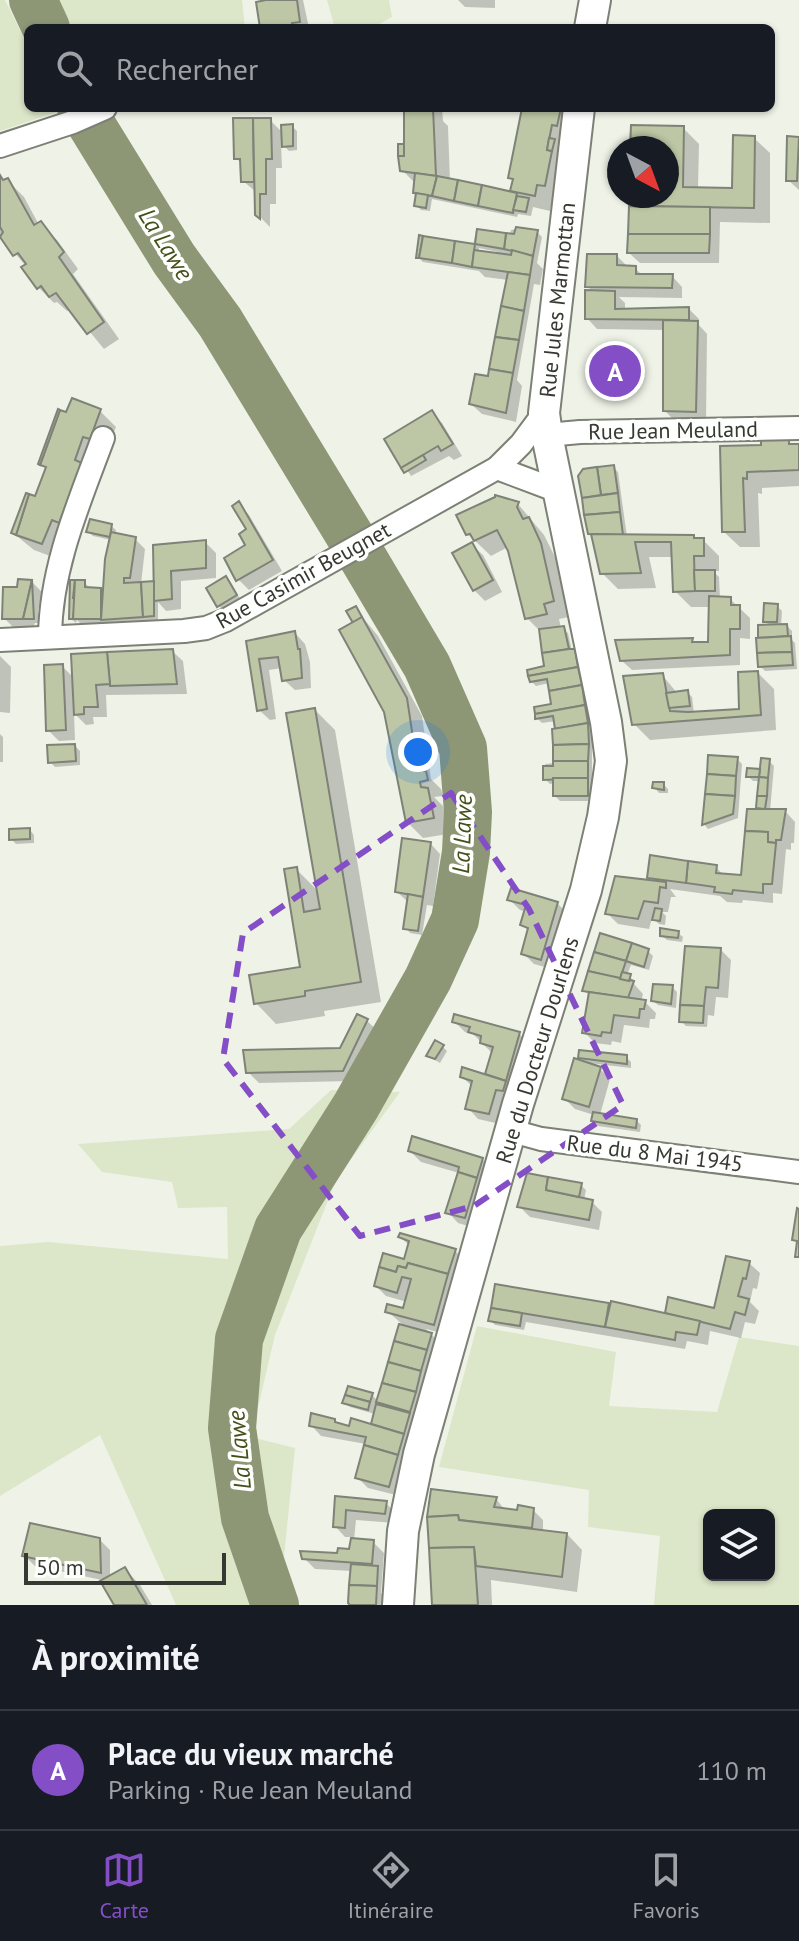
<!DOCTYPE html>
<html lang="fr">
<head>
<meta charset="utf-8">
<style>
	body { margin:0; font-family:"PT Sans",sans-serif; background:#20242c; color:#f1f3f6 }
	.controls { position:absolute; right:24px; bottom:24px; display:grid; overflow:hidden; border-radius:12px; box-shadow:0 2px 6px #0004 }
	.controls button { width:72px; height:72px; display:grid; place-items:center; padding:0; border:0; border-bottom:2px solid #363941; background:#171b24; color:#f1f3f6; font:40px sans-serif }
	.compass { position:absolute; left:607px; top:136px; width:72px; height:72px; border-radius:50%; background:#171b24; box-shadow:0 2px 6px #0004; rotate:139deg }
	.scale { position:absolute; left:24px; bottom:20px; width:202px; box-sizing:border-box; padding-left:8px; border:4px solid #363833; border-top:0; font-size:22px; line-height:28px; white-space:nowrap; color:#363833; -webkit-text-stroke:6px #fefffd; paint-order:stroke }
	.you { position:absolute; left:418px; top:752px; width:28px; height:28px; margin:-20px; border:6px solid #fff; border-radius:50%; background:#1a73e8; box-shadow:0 0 0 12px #1a73e833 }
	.badge { display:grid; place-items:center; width:52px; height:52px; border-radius:50%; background:#844fc6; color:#fff; font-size:26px; font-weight:700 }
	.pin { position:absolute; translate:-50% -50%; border:4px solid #fff; box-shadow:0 2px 8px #0006 }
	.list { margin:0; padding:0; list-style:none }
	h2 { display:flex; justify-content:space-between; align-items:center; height:104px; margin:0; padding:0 32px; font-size:34px }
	h2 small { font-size:26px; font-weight:400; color:#9ea1a6 }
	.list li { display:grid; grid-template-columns:52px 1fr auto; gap:24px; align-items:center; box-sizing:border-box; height:120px; padding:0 32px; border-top:2px solid #363941 }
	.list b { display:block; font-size:30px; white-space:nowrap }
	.list p { margin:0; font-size:26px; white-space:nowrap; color:#9ea1a6 }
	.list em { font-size:26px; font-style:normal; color:#9ea1a6 }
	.icon { flex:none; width:44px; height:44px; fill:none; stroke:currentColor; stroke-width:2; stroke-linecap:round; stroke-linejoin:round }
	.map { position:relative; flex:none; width:799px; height:1605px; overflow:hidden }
	.search { position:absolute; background:#171b24; box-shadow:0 2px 6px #0004; left:24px; right:24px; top:24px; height:88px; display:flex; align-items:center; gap:20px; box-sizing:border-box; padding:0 28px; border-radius:12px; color:#9ea1a6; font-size:30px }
	.sheet { height:224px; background:#171b24 }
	nav { display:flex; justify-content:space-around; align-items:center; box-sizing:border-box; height:112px; border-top:2px solid #363941; background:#171b24; font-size:22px; color:#9ea1a6 }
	nav a { display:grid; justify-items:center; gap:4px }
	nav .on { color:#844fc6 }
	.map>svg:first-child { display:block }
	.green { fill:#dce6c8; fill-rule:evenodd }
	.shadow { fill:#0003; fill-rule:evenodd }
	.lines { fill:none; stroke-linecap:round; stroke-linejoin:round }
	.river { stroke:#8d9776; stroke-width:48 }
	.building { fill:#bdc7a5; stroke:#7e8277; stroke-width:2 }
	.street-casing { stroke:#7c8075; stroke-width:26 }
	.secondary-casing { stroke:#7c8075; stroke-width:34 }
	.street { stroke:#fff; stroke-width:22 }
	.secondary { stroke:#fff; stroke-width:30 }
	.marked { fill:none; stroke:#844fc6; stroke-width:6; stroke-dasharray:16 10; stroke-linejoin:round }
	.labels { text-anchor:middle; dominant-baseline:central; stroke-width:7; stroke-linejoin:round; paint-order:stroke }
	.street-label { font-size:22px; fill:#363833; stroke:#fefffd }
	.water-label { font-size:24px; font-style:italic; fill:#44501b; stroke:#fefffd }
</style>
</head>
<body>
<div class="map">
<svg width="799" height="1605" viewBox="0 0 799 1605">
	<rect width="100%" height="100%" fill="#eff3e7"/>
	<g class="green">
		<path d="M0,0H5L28,46V108H59L60,111L0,131Z"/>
		<path d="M51,0H242L245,28H64Z"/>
		<path d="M327,0H389L392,17L372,28H335Z"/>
		<path d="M331,1090L400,1092L336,1180L275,1335L251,1437L295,1448L282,1577L286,1605H176L100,1435L0,1496V1246L48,1242L228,1259L227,1207L178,1208L172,1182L102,1172L78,1144L289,1129Z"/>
		<path d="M477,1326L616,1352L609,1406L717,1412L739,1337L799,1346V1605H654L660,1536L588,1527L589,1490L439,1467ZM709,1515H769V1575H709Z"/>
	</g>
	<g class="shadow">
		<path d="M276,0H303L309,28H262Z"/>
		<path d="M458,0H495V8L465,7Z"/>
		<path d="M406,108H442L443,121L448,126L450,182L512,194L514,182L510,178L524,108H579L561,201L552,200L550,211L533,207L531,216L518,214L517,217L432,199L430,211L421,210L416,205L417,185L402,170L406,146Z"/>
		<path d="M659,108H742V111L661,110Z"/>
		<path d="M236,120H270L283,133L292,126L297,131V150L289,151L281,143L282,168H276V204H270V227L257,214L256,192L243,181L242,164L236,158Z"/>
		<path d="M683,128L699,144L698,189L734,190L754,138L770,153V223L720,222L719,263H640L629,253L631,196H667V148H632Z"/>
		<path d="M789,138H799V190L788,180Z"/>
		<path d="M0,178L4,182L8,181L24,197L39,225L57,240L78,269L73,274L119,339L104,349L71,309L67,311L57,302L54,303L38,287L26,266L0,236Z"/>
		<path d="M516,229L537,232L542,237L537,263L543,269L540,285L534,284L517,380L522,386L516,422L482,414L471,404L489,379L508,280L485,277L479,271L423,262L418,257L473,246L476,230L510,235L511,230ZM479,248L498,252V255L479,252Z"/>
		<path d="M617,256L628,267L635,268L643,276H672L682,287V298L619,297L625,303V310L689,309L699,319V325L707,334L706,422L675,421L665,411V330L597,329L587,318L593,292L587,286Z"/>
		<path d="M100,411L116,427L58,559L34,550L13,533L36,498L47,469L42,464Z"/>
		<path d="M431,412L442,423L462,456L454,460L449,456L411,476L387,439Z"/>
		<path d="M788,441L793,446H799V486L762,488V494L758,493L760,547H740L724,532L722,448L763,447Z"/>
		<path d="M613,467L618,472L627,537H693L703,540L719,556V571H713L719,577L720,598L730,599L750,618V639L740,638V665L632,670L621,660L692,640L696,644H710L711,607H691L675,591L674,557H649L656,588L618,589L602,573L594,538L589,534L580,477Z"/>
		<path d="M239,504L249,515L282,571L249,590L238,579L248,546L249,530Z"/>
		<path d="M518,504L544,535L557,561L569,617L559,619L561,628L568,633L572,651L579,656L592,729V801H560L555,796V783L550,784L545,779V764L555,763L557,730L556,721L542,723L537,718L553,706L549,683L536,686L531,681L546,668L541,632L527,618L508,547L491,556L468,534Z"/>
		<path d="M111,526L116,530L115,535L135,539L145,549L141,584L156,583L205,542L216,553V578L181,581V609L166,611L158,602V621H153V627L86,629L77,620L76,623L71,619L72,582H84L91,589L100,590L106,595L111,540L93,536L88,531Z"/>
		<path d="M472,545L483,555L502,592L485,601L474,590Z"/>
		<path d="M32,582L42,592L38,611V623H35L33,628H14L4,618L19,589Z"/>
		<path d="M230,583L241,600L223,610L218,605Z"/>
		<path d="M777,606L782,611L781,626H787L792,631V640L795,643L797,669L765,671L760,666L771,627L765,621Z"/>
		<path d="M355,608L378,636L422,716L431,779L441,789L443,796L434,797L443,806L448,834L423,838L407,822L386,711L355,624Z"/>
		<path d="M295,633L305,644L310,662L311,688L295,690L284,680L282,668L269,670L276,719L270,720L259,710L248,643Z"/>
		<path d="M172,651L183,661L187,694L106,695L107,717H93L94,724L86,725L74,713L75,740L59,741L48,730L62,666L74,678Z"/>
		<path d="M0,656L11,667L10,713L0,712Z"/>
		<path d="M758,673L774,689L776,730L650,740L634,724L625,678L662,675L678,694L687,692L692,697L694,714L741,711Z"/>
		<path d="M315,710L335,730L381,1002L324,1011L325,1016L276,1024L256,1003L302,968L296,869L319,892Z"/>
		<path d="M0,734L3,737V762H0Z"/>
		<path d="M75,746L80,751V765L55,767L50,762Z"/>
		<path d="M737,759L742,764L738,818L708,829L704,824Z"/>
		<path d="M769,761L774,766L770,811H785L795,822L794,843H791V850L786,849L782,894L773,893V903L743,900L742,903L727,902L720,896L670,889L676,897H671L668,912H662L666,916L665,925L659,924L652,918L649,929L618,924L608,914L655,883L649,877L716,867L724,876L743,877L762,811L758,808L761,781H753L748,776L762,771Z"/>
		<path d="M663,784L668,789V793H659L655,788Z"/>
		<path d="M30,830L34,835V843L16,844L11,839Z"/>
		<path d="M430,843L440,854L433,906L427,905L422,935L410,933L406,928L408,902L397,892Z"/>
		<path d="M509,899L556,902L567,913L552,969L534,964L523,953L529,931L523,925L526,912L520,910Z"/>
		<path d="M678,933L683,937L682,942L667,940L662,936Z"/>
		<path d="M601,936L648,951L653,956L649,970L631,965L627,975L635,981L634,984L643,994L641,1002H645L656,1013L655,1019H650L649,1028L624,1025L621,1043L612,1041L611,1045L595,1043L584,1032L590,996L584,990Z"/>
		<path d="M720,949L731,960L728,998L716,997L714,1016L708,1015L707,1027L686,1026L681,1021Z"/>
		<path d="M672,987L677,992L676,1008L658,1005L653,1001Z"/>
		<path d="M358,1017L367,1021L378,1031L353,1081L259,1083L248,1072L342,1050Z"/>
		<path d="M454,1021L519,1034L530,1044L500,1124L478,1119L468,1108L473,1087L462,1077H486L493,1054L473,1034L465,1032Z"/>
		<path d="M442,1046L447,1051L440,1063L428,1056Z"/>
		<path d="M626,1057L631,1062V1068L588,1063L600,1069L610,1079L600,1115L636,1120L641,1125L640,1132L598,1126L593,1121L594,1115L575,1109L564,1098L587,1065L580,1058Z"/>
		<path d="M410,1151L482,1159L493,1170L475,1228L458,1223L448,1212L459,1173L421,1162Z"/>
		<path d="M529,1175L581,1185L586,1190L584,1200L592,1202L602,1212L599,1230L530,1217L520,1207Z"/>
		<path d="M400,1237L455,1251L466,1261L445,1334L426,1329L436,1339L400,1496L368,1488L357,1477L366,1444L321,1436L311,1425L334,1420L339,1425L350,1428L372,1426L375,1414L350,1407L345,1402L372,1395L379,1402L401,1323L387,1311L404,1310L407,1302L386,1296L376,1286L405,1261L410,1246Z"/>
		<path d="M749,1263L760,1273L757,1289L753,1288L750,1302L759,1311L755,1324L745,1322L741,1338L710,1331L708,1345L687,1341L685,1349L526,1322L524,1330L495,1325L490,1320L497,1286L667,1316L670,1299L716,1310Z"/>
		<path d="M337,1498L386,1503L396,1514L395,1523L356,1520L354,1540L373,1542L384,1553L381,1593L387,1599L386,1605H352V1571L315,1569L304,1558L339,1555L351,1551L353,1537H345L335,1526Z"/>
		<path d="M496,1499L506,1511L533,1510L543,1520V1532L567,1534L582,1550L577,1592L491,1580L492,1605H434L430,1517Z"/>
		<path d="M99,1539L110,1550V1578L125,1569L140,1585L152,1605H117L102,1580L35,1566L24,1555Z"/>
	</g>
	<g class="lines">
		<g class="river">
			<path d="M33,0L46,28"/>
			<path d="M81,108L174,259L220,322L350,536L427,666L463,748L468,812L466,852L455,920L428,979L356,1106L278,1229L239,1339L232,1428L245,1518L275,1605"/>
		</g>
	</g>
	<g class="building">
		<path d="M266,0H297L300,22L292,23L293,28H260L256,2Z"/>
		<path d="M404,108H433L436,176L400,171L398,156H404Z"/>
		<path d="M522,108H561L557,126L552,125L547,150L552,151L545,186L537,185L535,196L510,191L513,179L508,178Z"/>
		<path d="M233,118H253L254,182H241L240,159H234Z"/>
		<path d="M253,118H271L272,159H266V194H260V219L255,215Z"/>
		<path d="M293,124V146L282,147L281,125Z"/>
		<path d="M631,125L684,126L683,187L732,188L733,135L755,136L754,208L629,206V196H667V148H630Z"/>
		<path d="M787,136L799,137L797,181H786Z"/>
		<path d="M549,138L555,139L552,151L547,150Z"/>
		<rect x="398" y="144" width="6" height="12"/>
		<path d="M415,173L437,176L432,196L413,193Z"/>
		<path d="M0,175L3,180L8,178L34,225L41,221L64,252L59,257L104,322L87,334L56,293L49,297L41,286L37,289L21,267L26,264L18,253L13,256L0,237L3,232L0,227Z"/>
		<path d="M437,176L458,180L454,201L432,196Z"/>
		<path d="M458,180L482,185L478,206L454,201Z"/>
		<path d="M482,185L517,193L513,213L478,206Z"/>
		<path d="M416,193L428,195L426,208L414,206Z"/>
		<path d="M517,196L529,198L526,212L513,210Z"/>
		<path d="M629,206L710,207V234H628Z"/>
		<path d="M516,227L538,230L533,256L504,249L506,233L514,234Z"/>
		<path d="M477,229L506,233L504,249L475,244Z"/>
		<path d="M628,234H710L709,253H627Z"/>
		<path d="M419,235L423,236L419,258H416Z"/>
		<path d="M423,236L455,241L452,263L419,258Z"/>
		<path d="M455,241L475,244L472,267L452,263Z"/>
		<path d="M474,250L511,255L512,250L533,256L530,275L472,267Z"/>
		<path d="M587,254H617V265L636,266V274H673L672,288L585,287Z"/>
		<path d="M508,272L530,275L524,311L501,306Z"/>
		<path d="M585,290L615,291V309L689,307V320L585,319Z"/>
		<path d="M501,306L524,311L519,340L495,337Z"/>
		<path d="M663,320L698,321L696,412L663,411Z"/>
		<path d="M495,337L519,340L513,373L489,369Z"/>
		<path d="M489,369L513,373L506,413L469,404L475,374L488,376Z"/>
		<path d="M72,398L101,409L90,439L83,437L75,460L82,463L59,523L52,520L42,544L16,535L29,494L35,496L46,467L40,465L60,410L66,412Z"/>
		<path d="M58,409L60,410L40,465L38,464Z"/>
		<path d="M432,410L453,444L441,451L438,446L401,468L384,439Z"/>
		<path d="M789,439V444H799V470L747,472V479L743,478L745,532H722L720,446L761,445V440Z"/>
		<path d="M423,455L426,460L404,473L401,468Z"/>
		<path d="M614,465L618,493L601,495L597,467Z"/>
		<path d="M597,467L601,495L582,498L578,476L583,469Z"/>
		<path d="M26,493L29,494L16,535L11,533Z"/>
		<path d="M618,493L620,512L584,515L582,498Z"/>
		<path d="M495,495L519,502L517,507L523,519L529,517L541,543L554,601L544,604L547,614L525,619L508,551L497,530L474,541L470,534L466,535L456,515L495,497Z"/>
		<path d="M239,501L273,560L236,581L224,558L245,545L239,534L246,529L232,506Z"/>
		<path d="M620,512L623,535L588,534L584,515Z"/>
		<path d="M90,519L112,524L110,537L86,532Z"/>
		<path d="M111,532L136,537L130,578H124V583L141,582L143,617L101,620L105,559Z"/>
		<path d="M591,534L694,535V538H704V556H694L695,591L673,592L671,542H635L641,573L600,574Z"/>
		<path d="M206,540V568L171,571L172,599L154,601L153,545Z"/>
		<path d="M472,542L493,580L473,591L452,553Z"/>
		<path d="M694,570H715V591H695Z"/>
		<path d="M226,576L237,595L217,607L206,588Z"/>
		<path d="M18,579L32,580L23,619H2L3,587H17Z"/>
		<path d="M32,580L34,619H23Z"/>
		<path d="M70,580H75L73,598H76L73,619H69Z"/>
		<path d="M75,580H85V587L101,588V619H73Z"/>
		<path d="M154,581V616L143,617L141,582Z"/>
		<path d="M709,596L731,597V605H740V629H730V655L620,661L615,640L693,638L692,642H708Z"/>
		<path d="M764,603L778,604L777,622H763Z"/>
		<path d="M356,606L362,617L353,623L346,611Z"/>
		<path d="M362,617L407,698L418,771H426L428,780L420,782L421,787L428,788L434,818L406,823L384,712L339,630Z"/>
		<path d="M787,624L788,636L758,638V625Z"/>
		<path d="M564,626L569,649L542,653L539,629Z"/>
		<path d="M295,631L298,649H300L302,678L282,681L278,657L259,659L267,709L257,711L246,641Z"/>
		<path d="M791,636L792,652L757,653L756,638Z"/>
		<path d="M173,649L177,684L110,686L107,652Z"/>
		<path d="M569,649H575L578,667L528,676L527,670L544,666L542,653Z"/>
		<path d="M107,652L110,684L96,685L98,707H84V714L74,715L71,654Z"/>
		<path d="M792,652L793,665L758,667L757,653Z"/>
		<path d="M63,664L66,730L46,731L44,665Z"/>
		<path d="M578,667L582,685L549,691L547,679L530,682L528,676Z"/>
		<path d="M758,671L761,715L632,725L623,676L663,673L670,711L688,712L739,709L738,672Z"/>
		<path d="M582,685L585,705L535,714L534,707L551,704L549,691Z"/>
		<path d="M688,690L690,706L669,708L666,693Z"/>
		<path d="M585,705L588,723L555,729L553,716L535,719V714Z"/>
		<path d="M315,708L361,982L305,991V996L254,1004L249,975L300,967L284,869L297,867L304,912L320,909L286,713Z"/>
		<path d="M588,723L589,744L553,745L552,729Z"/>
		<path d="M75,744L76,761L48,763L47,745Z"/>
		<path d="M589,744L588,761H553V745Z"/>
		<path d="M708,755L738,757L736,776L707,774Z"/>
		<path d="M761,758L770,759L768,778L759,777Z"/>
		<path d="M553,761H588V778L543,780V766H553Z"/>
		<path d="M747,768L760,769L759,777H746Z"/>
		<path d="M707,774L736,776L735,796L705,794Z"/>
		<path d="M759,777L768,778L767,796H757Z"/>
		<rect x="553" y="778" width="35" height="18"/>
		<path d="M653,782H664V790L652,788Z"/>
		<path d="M705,794L735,796L733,814L702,825Z"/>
		<path d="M757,796H767L765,809L756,808Z"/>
		<path d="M747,809H786L781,840H776V843L768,842V832L745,831Z"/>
		<path d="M30,828V839L9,840V829Z"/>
		<path d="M745,831L768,832V842L776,843L772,884H763V893L733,890L732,894L714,892L715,887L686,883L688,861L717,865L716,873L741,875Z"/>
		<path d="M402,838L431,842L423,897L395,892Z"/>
		<path d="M650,855L688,861L686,883L647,878Z"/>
		<path d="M615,876L666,882V888L660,887L658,903L644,901L638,919L605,914Z"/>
		<path d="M511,888L558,902L541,960L521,954L528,928L520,925L526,905L507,900Z"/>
		<path d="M408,894L423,897L418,931L403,929Z"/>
		<path d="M655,908L662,909L660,921L652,920Z"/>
		<path d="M660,928L679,931L678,938L660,936Z"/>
		<path d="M600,933L632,943L626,961L594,952Z"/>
		<path d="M632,943L649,949L644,967L626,961Z"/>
		<path d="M685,946L721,948L718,988L706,987L704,1006L680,1005Z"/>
		<path d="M594,952L626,961L620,979L588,971Z"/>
		<path d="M588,971L634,981L628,998L582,991Z"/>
		<path d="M622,972L631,974L629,981L620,979Z"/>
		<path d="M653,984L673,985L671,1004L651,1001Z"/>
		<path d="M589,992L646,1000L644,1009H640L639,1018L614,1015L611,1033L602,1032L601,1036L582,1033Z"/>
		<path d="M680,1005L704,1006L703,1023L679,1022Z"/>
		<path d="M357,1014L368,1019L343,1071L246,1073L243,1050L340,1048Z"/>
		<path d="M454,1014L520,1032L506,1081L485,1074L493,1047L480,1043L481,1036L468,1032L470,1027L452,1022Z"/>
		<path d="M435,1040L444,1045L435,1059L426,1056Z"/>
		<path d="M579,1050L627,1055V1064L578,1058Z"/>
		<path d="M574,1058L601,1067L589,1107L562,1099Z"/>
		<path d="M462,1067L506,1081L503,1091L496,1090L489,1114L465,1109L472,1081L460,1077Z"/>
		<path d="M593,1112L637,1119L636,1128L591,1121Z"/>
		<path d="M412,1136L483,1158L477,1178L458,1172L459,1167L408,1151Z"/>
		<path d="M458,1172L477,1178L465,1218L445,1213Z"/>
		<path d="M527,1173L548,1177L546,1190L593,1200L589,1220L517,1207Z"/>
		<path d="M548,1177L582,1183L579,1197L546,1190Z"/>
		<path d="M797,1208L799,1209V1257H795L797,1241L792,1240Z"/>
		<path d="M400,1233L456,1249L448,1274L408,1263L406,1268L398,1266L396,1272L379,1267L383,1253L404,1259L409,1241L398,1237Z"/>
		<path d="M726,1256L750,1261L746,1279L743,1278L738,1296L749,1299L745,1315L735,1312L730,1329L665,1313L668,1297L714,1308Z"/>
		<path d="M408,1263L448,1274L434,1325L385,1312L387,1304L403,1308L411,1279L402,1277L397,1293L374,1286L379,1267L396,1272L398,1266L406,1268Z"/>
		<path d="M495,1284L609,1303L605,1327L491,1308Z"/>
		<path d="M611,1301L700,1321L697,1335L676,1332L675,1340L605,1327Z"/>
		<path d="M491,1308L522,1313L520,1326L488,1321Z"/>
		<path d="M399,1324L432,1333L427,1350L394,1341Z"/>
		<path d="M394,1341L427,1350L421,1371L388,1362Z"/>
		<path d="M388,1362L421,1371L416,1392L382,1383Z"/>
		<path d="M382,1383L416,1392L410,1412L376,1402Z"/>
		<path d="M348,1386L373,1393L370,1402L345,1395Z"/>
		<path d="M345,1395L370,1402L368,1410L342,1403Z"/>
		<path d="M376,1404L410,1413L404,1434L371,1424Z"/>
		<path d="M311,1413L335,1419V1422L349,1426L351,1418L404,1434L398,1455L364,1445L366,1437L309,1426Z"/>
		<path d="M364,1445L398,1455L389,1487L355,1478Z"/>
		<path d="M431,1489L497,1497L494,1507L517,1510L518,1505L534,1508L532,1528L459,1520L458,1515L427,1517Z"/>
		<path d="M335,1496L387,1501L385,1514L346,1510L345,1528L333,1527Z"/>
		<path d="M458,1515L459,1520L567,1533L562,1577L476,1566L474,1547L429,1548L427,1517Z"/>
		<path d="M30,1523L100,1538L101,1573L22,1556Z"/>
		<path d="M351,1538L374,1540L372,1564L302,1559L300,1551L337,1553L338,1548L349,1549Z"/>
		<path d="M474,1547L478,1605H432L429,1548Z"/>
		<path d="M351,1564L378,1566L377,1586L349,1585Z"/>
		<path d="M125,1567L147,1605H114L100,1581Z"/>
		<path d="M349,1585L377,1586L376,1605H350L348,1603Z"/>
	</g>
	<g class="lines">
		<defs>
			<g id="street">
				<path d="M0,146L73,122L105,108"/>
				<path d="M547,435L580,432L799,428"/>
				<path d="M497,468L558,491"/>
				<path d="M50,636C51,566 79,503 103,438"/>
				<path d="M0,640L184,631L206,628L226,620L497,468L521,444L544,413"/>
				<path d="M512,1131L541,1139L799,1172"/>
			</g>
			<g id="secondary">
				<path d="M590,28L595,0"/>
				<path d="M398,1605L403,1531L419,1454L518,1104L586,890L603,817L611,761L606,722L547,435L544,413L579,108"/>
			</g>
		</defs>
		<use href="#street" class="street-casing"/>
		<use href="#secondary" class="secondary-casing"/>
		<use href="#street" class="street"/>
		<use href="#secondary" class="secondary"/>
	</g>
	<path class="marked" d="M451,793L529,909L623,1105L474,1206L360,1236L223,1059L243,933Z"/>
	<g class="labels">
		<g class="street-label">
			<text transform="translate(557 300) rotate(-84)">Rue Jules Marmottan</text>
			<text transform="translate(673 430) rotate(-1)">Rue Jean Meuland</text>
			<text transform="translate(303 575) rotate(-29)">Rue Casimir Beugnet</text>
			<text transform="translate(537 1050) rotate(-73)">Rue du Docteur Dourlens</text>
			<text transform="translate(655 1153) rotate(7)">Rue du 8 Mai 1945</text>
		</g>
		<g class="water-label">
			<text transform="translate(166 244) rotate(58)">La Lawe</text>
			<text transform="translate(462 834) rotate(-88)">La Lawe</text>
			<text transform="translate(239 1450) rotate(-95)">La Lawe</text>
		</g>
	</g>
</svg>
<div class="controls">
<button><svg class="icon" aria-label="layers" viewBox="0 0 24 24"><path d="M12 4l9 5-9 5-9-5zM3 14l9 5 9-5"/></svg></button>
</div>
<svg class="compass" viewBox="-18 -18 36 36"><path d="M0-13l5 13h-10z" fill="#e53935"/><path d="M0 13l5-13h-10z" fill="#9ea1a6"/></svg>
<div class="scale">50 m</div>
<div class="you"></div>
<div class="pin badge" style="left:615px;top:371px">A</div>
<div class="search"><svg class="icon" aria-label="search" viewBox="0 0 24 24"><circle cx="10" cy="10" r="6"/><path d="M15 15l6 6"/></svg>Rechercher</div>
</div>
<section class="sheet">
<h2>À proximité<small></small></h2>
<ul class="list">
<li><span class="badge">A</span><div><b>Place du vieux marché</b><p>Parking · Rue Jean Meuland</p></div><em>110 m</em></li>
</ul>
</section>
<nav>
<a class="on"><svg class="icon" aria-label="map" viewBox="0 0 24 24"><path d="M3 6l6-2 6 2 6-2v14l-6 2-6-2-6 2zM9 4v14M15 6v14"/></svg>Carte</a>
<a><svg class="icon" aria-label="directions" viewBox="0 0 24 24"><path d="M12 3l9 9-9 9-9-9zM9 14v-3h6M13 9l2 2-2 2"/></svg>Itinéraire</a>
<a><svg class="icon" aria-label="saved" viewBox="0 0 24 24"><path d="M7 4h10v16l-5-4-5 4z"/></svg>Favoris</a>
</nav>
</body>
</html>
